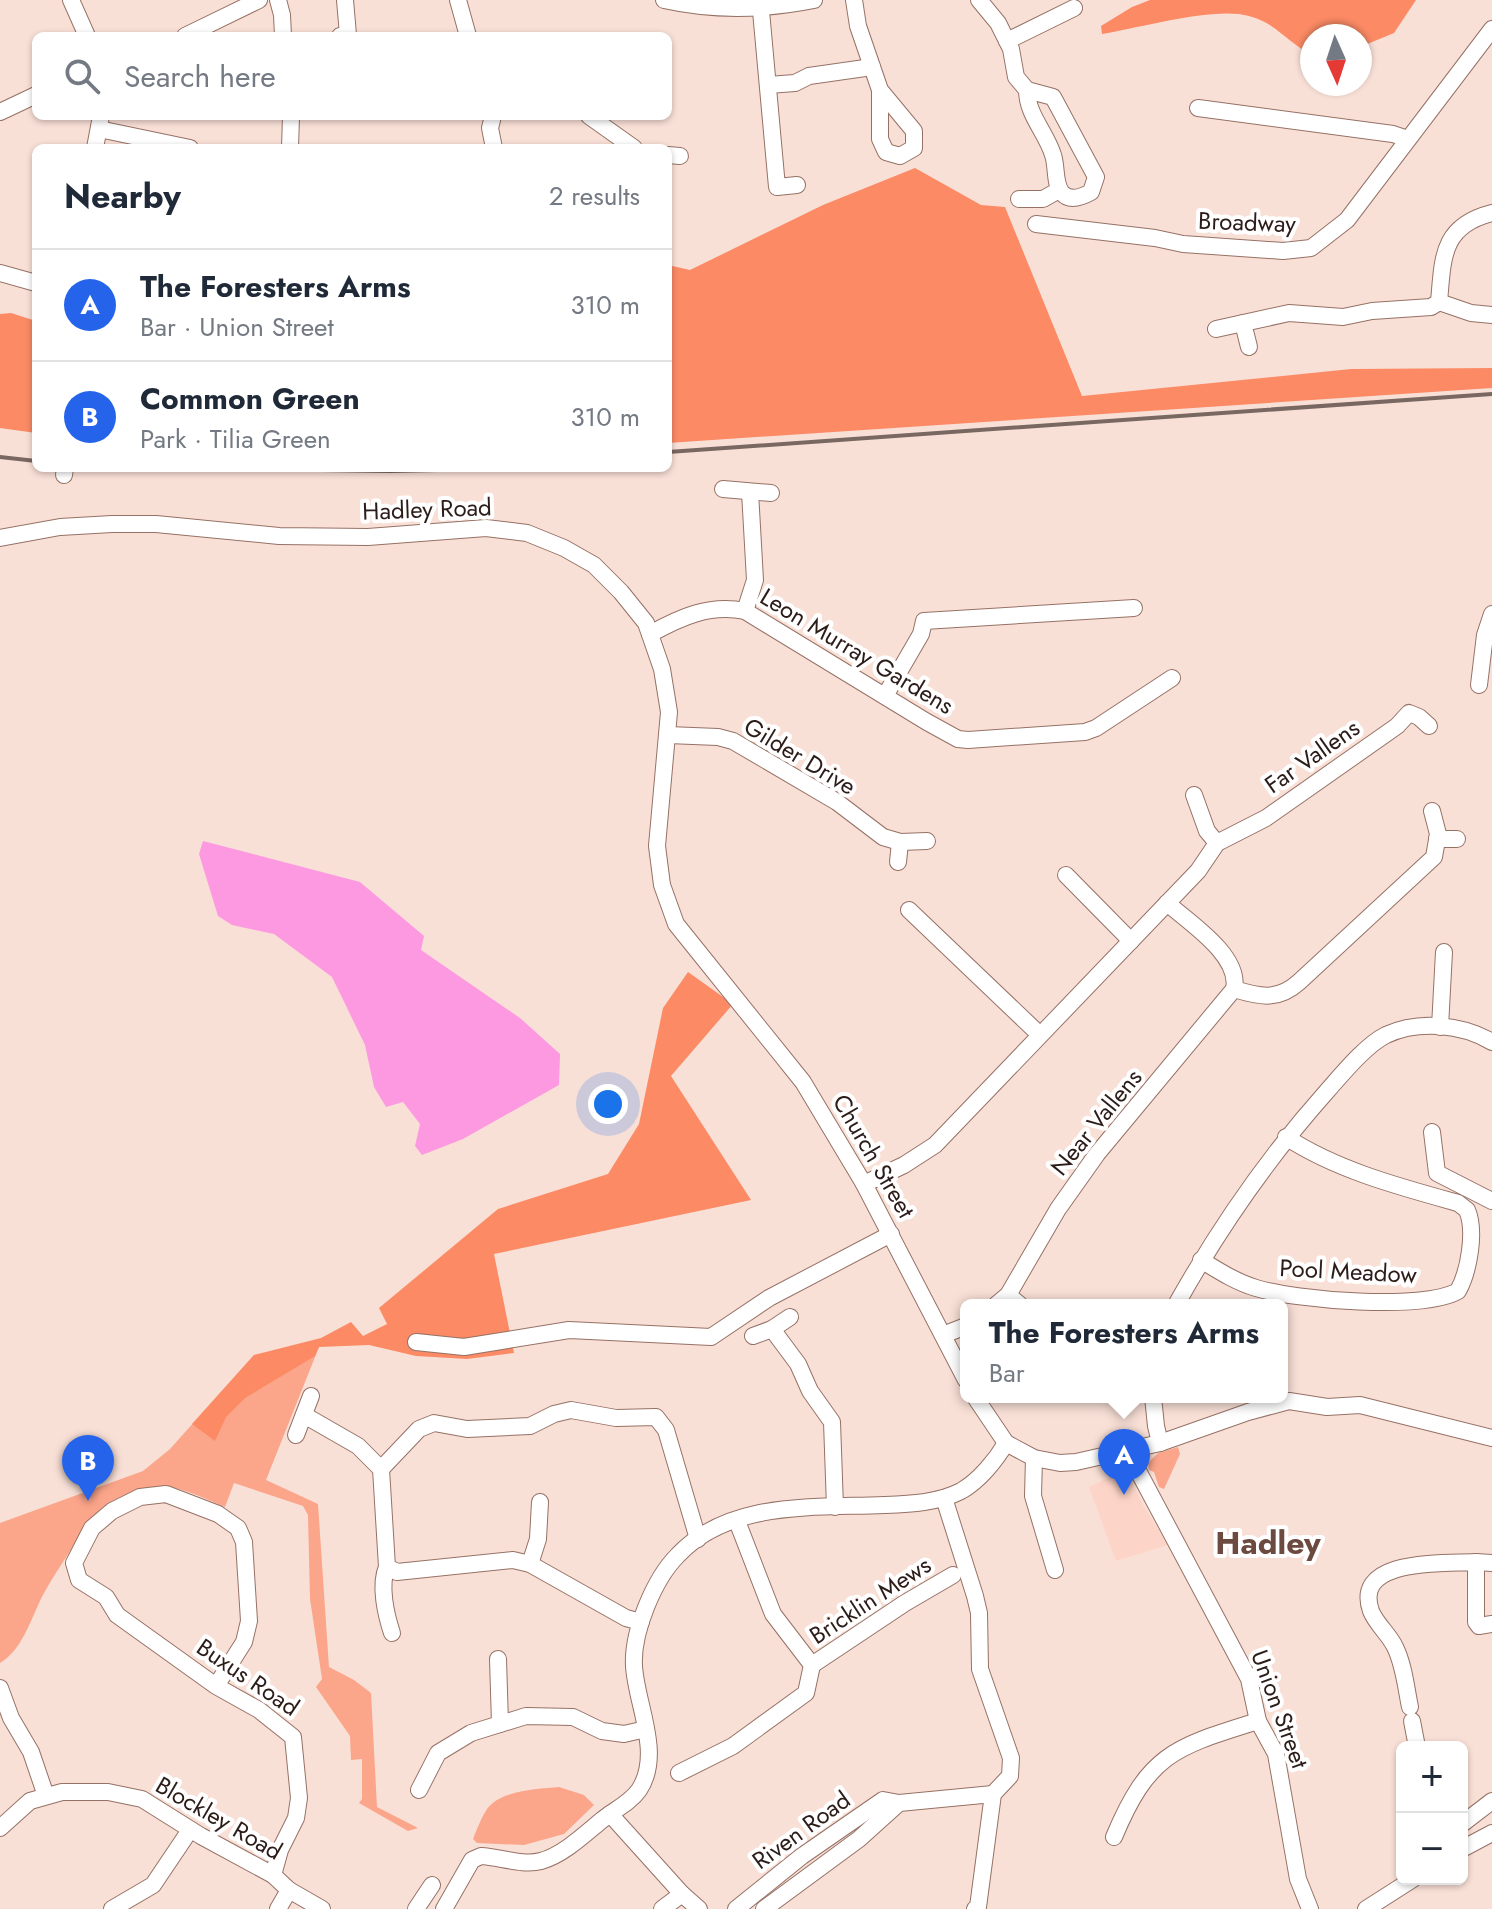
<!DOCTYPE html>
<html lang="en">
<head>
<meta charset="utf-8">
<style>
	body { margin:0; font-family:Jost,sans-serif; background:#f6f6f7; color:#1f2937 }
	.controls { position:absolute; right:24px; bottom:24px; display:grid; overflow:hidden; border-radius:12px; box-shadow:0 2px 6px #0004 }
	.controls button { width:72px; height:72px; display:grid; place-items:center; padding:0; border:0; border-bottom:2px solid #e0e1e3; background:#fff; color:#1f2937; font:40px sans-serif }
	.compass { position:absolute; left:1300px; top:24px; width:72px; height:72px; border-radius:50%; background:#fff; box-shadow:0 2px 6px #0004; rotate:177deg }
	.you { position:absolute; left:608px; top:1104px; width:28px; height:28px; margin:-20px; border:6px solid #fff; border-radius:50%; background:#1a73e8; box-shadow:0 0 0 12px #1a73e833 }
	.badge { display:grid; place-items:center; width:52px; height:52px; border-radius:50%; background:#2563eb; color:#fff; font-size:26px; font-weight:700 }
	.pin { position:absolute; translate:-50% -66px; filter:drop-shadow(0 2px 4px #0008) }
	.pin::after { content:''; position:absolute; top:42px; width:28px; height:24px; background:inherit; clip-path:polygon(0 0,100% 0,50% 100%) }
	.popup { position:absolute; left:960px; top:1299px; width:328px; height:104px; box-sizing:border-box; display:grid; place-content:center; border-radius:12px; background:#fff; filter:drop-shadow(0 2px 6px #0005); font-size:26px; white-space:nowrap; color:#747a83 }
	.popup b { font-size:30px; color:#1f2937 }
	.popup::after { content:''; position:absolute; left:50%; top:100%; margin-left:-16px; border:16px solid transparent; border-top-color:#fff }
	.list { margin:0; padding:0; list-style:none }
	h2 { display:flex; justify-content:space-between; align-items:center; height:104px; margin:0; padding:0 32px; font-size:34px }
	h2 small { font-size:26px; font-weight:400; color:#747a83 }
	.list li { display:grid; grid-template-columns:52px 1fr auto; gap:24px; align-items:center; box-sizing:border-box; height:112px; padding:0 32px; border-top:2px solid #e0e1e3 }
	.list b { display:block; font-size:30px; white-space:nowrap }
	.list p { margin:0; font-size:26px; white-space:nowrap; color:#747a83 }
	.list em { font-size:26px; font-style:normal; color:#747a83 }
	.icon { flex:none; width:44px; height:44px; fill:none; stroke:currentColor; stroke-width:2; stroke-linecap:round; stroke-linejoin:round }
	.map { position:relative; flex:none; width:1492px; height:1909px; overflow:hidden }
	.search { position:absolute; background:#fff; box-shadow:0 2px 6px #0004; left:32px; top:32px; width:640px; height:88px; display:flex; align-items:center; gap:20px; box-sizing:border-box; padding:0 28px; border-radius:12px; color:#747a83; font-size:30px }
	.panel { position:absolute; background:#fff; box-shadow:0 2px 6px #0004; left:32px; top:144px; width:640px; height:328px; border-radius:12px }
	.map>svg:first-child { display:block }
	.built { fill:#fdd5c8 }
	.green { fill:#fba58a }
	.forest { fill:#fb8a65 }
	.water { fill:#fd99e0 }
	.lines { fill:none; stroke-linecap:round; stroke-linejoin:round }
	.minor-casing { stroke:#967165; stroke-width:18 }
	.minor { stroke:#fff; stroke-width:16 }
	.rail { stroke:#796761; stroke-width:4 }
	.labels { text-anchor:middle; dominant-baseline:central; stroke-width:8; stroke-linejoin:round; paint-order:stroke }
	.street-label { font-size:24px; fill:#2b1c18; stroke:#fff }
	.district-label { font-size:32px; font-weight:bold; fill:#6c4a3f; stroke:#fff }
</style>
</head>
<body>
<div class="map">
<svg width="1492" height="1909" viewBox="0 0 1492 1909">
	<rect width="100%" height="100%" fill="#f9e0d7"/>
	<path class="built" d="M1126,1469L1143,1505L1168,1545L1116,1561L1089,1487Z"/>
	<g class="green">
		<path d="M319,1347L266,1480L318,1504L329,1667L354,1680L371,1693L377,1807L418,1828L408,1831L359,1803L362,1799V1759L351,1760L350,1736L316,1687L322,1679L310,1599L308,1515L303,1506L234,1483L225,1507C207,1500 185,1488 166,1487C147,1487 117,1495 102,1508C90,1519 47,1585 40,1601C30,1622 21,1651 0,1663V1523L143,1471L170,1449L254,1355Z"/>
		<path d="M1178,1447L1180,1454L1164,1489L1159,1487L1154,1472L1149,1470L1148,1463L1158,1453Z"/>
		<path d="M559,1787L584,1795L594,1805L564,1834L524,1845L477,1843L473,1839C477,1829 481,1818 487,1809C501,1790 537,1789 559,1787Z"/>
	</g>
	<g class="forest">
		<path d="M1150,0H1416L1394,33L1360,47V36H1312V54C1288,44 1277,23 1249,16C1215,6 1139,28 1102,34L1101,26L1132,7Z"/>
		<path d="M915,168L981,205L1005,207L1082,396L1351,369L1492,368V388L668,443V265L690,270L823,205Z"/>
		<path d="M11,313L36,321V433L0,428V314Z"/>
		<path d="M688,972L733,1004L671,1076L751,1200L494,1254L514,1353L467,1359L416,1356L369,1345L319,1347L315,1356L245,1398L226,1417L215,1441L192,1424L254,1355L321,1338L351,1322L363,1336L387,1324L379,1308L498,1209L608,1174L639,1124L663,1008Z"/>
	</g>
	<path class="water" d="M203,841L360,882L424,936L421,950L520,1018L560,1054L559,1085L463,1139L422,1155L415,1146L420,1124L403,1102L386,1107L374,1087L365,1045L332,977L274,934L232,925L218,916L199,854Z"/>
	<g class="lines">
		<defs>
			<g id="minor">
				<path d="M71,0L87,36"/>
				<path d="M278,0L282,15L283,36"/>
				<path d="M458,0L468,36"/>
				<path d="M664,0C713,11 764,10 814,0"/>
				<path d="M760,0L777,187L797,185"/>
				<path d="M854,0L858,26L880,90V139L886,152L900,156L914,148V131L880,90"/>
				<path d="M979,0L998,23L1011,49L1016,77L1027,90L1053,97L1096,177L1091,192C1082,197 1070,202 1062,193C1054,184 1057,166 1053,155C1046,132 1027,115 1027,90"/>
				<path d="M185,36L259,0"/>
				<path d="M340,36L348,35L345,0"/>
				<path d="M1007,41L1074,8"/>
				<path d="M768,85L795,83L809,76L872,67"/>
				<path d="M1198,108L1393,134L1408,139"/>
				<path d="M0,112L36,95"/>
				<path d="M493,116L490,128L494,148"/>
				<path d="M589,116L634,148"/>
				<path d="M99,129L190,148"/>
				<path d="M95,148L101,116"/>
				<path d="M290,148L291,116"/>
				<path d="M668,155L680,156"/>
				<path d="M1019,199H1043L1059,190"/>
				<path d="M1036,224L1155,238L1183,244L1283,251L1311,248L1347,220L1492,29"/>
				<path d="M0,273L36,283"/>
				<path d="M1439,302L1471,313L1492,315"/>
				<path d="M1243,323L1249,347"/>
				<path d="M1216,329L1289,313L1343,317L1372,311L1431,307L1439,302C1443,258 1441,226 1492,213"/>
				<path d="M64,475L65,468"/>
				<path d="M723,489L771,493"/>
				<path d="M0,538L60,527L112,524H156L279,536L368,537L486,528L527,533L564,548L594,565L621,592L646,623L662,669L669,712L657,846L662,885L676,924L803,1082L864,1184L966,1380"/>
				<path d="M745,611L755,580L750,492"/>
				<path d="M650,634C681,617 709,604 745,611L927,722L958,739L968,740L1085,732L1096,728L1172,678"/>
				<path d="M1479,685L1485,635L1492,614"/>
				<path d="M885,696L921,634L924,621L1134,608"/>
				<path d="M668,735L718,737L733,741L837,802L883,837L900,842L927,841"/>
				<path d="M1194,795L1207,831L1217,843"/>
				<path d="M1437,839H1457"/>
				<path d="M898,862L900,842"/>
				<path d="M1066,875L1131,941"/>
				<path d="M909,910L1040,1035"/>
				<path d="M1234,989C1260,997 1278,1001 1299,982L1434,857L1438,834L1432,811"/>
				<path d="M1440,1027L1444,952"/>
				<path d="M1432,1132L1437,1173L1492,1201"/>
				<path d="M864,1184L904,1165L935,1145L1198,871L1217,843L1266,818L1397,726L1409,713L1419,717L1429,726"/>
				<path d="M1201,1260C1219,1271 1236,1282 1256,1288C1296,1300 1423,1311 1458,1291C1469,1271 1476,1231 1467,1210L1458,1203C1400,1187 1336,1170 1286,1137"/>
				<path d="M1008,1295L1020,1305"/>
				<path d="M996,1305L1008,1295L1058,1209L1097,1154L1234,989C1241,956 1190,923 1167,903"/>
				<path d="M1176,1305C1219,1228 1270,1155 1328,1090C1343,1073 1366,1045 1386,1035C1418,1020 1462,1024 1492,1042"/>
				<path d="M772,1329L790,1317"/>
				<path d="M943,1335L966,1326"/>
				<path d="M753,1336L772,1329L798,1364L810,1391L832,1422L835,1507"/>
				<path d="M416,1342L464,1347L569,1330L711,1337L769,1298L891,1234"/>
				<path d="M975,1397L1006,1443L1034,1458L1060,1463L1076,1462L1160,1443L1248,1412L1289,1401L1327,1407L1360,1405L1492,1438"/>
				<path d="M1153,1397L1156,1426L1160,1443"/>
				<path d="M304,1415L358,1446L381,1469L387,1567L397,1572L513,1560L530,1564L626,1618L641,1622"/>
				<path d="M296,1435L311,1396"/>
				<path d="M1128,1452L1249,1679L1258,1721L1276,1754L1298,1879L1310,1909"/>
				<path d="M1034,1458L1033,1496L1055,1570"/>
				<path d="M381,1469L419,1429L434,1423L467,1429L530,1426L554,1414L571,1410L616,1418L656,1417L666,1430L698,1539"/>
				<path d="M944,1498L975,1596L979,1613L980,1669L1011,1758L1010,1776L993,1794L978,1907L975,1909"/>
				<path d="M1476,1562L1492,1563"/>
				<path d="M530,1564L538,1539L540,1502"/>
				<path d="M387,1567C379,1585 386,1615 392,1633"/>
				<path d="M498,1659L500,1724"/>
				<path d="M812,1665L905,1603L953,1575"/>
				<path d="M216,1686L244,1642L249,1621L244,1542L238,1528L218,1514L166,1494L140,1497L112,1511L92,1528L74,1563L79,1580L106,1597L117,1615L216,1686L259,1710L293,1737L299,1798L296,1818L280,1850L273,1875"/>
				<path d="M0,1688L11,1718L31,1752L46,1796"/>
				<path d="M1410,1707C1406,1688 1404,1665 1395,1647C1389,1634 1376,1624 1371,1611C1352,1557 1446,1564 1476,1562V1622L1479,1626L1492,1624"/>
				<path d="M1412,1721L1417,1747"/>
				<path d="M679,1773L733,1746L806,1693L812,1665L773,1614L737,1521"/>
				<path d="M419,1790L438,1753L471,1733L526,1716L573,1717L602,1731L624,1734L646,1729"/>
				<path d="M610,1814L682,1894L699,1909"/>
				<path d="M1462,1824L1492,1801"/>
				<path d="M0,1828L30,1801L62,1792H108L142,1799L201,1836L273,1875L289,1890L322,1909"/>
				<path d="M1114,1837C1149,1753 1175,1747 1258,1721"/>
				<path d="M1462,1849L1492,1833"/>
				<path d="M112,1909L153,1885L190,1830"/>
				<path d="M278,1909L289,1890"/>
				<path d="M416,1909L432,1885"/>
				<path d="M444,1909L472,1860L481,1856C500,1857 523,1866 541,1861C563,1855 585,1834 602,1820C614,1810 630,1803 639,1790C663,1754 636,1704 634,1666C632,1632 654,1579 678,1555C730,1500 815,1508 884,1505C909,1504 938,1503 961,1491C979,1481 996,1460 1006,1443"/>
				<path d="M662,1909L682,1894"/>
				<path d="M736,1909L802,1856L883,1800L899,1803"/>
				<path d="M764,1909L859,1839L899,1803L993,1794"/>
				<path d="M1366,1909L1413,1879"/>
			</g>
		</defs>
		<use href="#minor" class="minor-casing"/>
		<use href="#minor" class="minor"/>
		<g class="rail">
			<path d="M668,452L1492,394"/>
			<path d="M0,457L36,461"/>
			<path d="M191,468L390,471L540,468"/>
		</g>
	</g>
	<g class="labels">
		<g class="street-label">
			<text transform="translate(1247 222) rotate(2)">Broadway</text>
			<text transform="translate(427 509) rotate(-2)">Hadley Road</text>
			<text transform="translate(857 651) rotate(31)">Leon Murray Gardens</text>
			<text transform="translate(800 756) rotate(31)">Gilder Drive</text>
			<text transform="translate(1312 756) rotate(-35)">Far Vallens</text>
			<text transform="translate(1096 1122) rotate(-51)">Near Vallens</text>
			<text transform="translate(874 1156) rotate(60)">Church Street</text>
			<text transform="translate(1348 1271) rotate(3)">Pool Meadow</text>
			<text transform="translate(870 1600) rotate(-33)">Bricklin Mews</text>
			<text transform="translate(248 1677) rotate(34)">Buxus Road</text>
			<text transform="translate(1280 1709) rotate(70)">Union Street</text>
			<text transform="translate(219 1818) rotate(30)">Blockley Road</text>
			<text transform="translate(801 1830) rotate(-36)">Riven Road</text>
		</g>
		<g class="district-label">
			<text x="1268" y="1543">Hadley</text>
		</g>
	</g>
</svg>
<div class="controls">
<button>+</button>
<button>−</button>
</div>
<svg class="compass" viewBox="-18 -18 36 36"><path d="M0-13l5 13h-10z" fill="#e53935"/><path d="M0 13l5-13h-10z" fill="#747a83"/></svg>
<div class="you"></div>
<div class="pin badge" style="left:1124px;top:1495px">A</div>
<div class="popup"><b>The Foresters Arms</b>Bar</div>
<div class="pin badge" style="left:88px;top:1501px">B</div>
<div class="search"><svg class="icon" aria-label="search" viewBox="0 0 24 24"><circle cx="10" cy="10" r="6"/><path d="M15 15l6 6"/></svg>Search here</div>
<section class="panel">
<h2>Nearby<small>2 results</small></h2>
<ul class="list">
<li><span class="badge">A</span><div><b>The Foresters Arms</b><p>Bar · Union Street</p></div><em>310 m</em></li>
<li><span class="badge">B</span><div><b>Common Green</b><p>Park · Tilia Green</p></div><em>310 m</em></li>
</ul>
</section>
</div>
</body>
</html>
